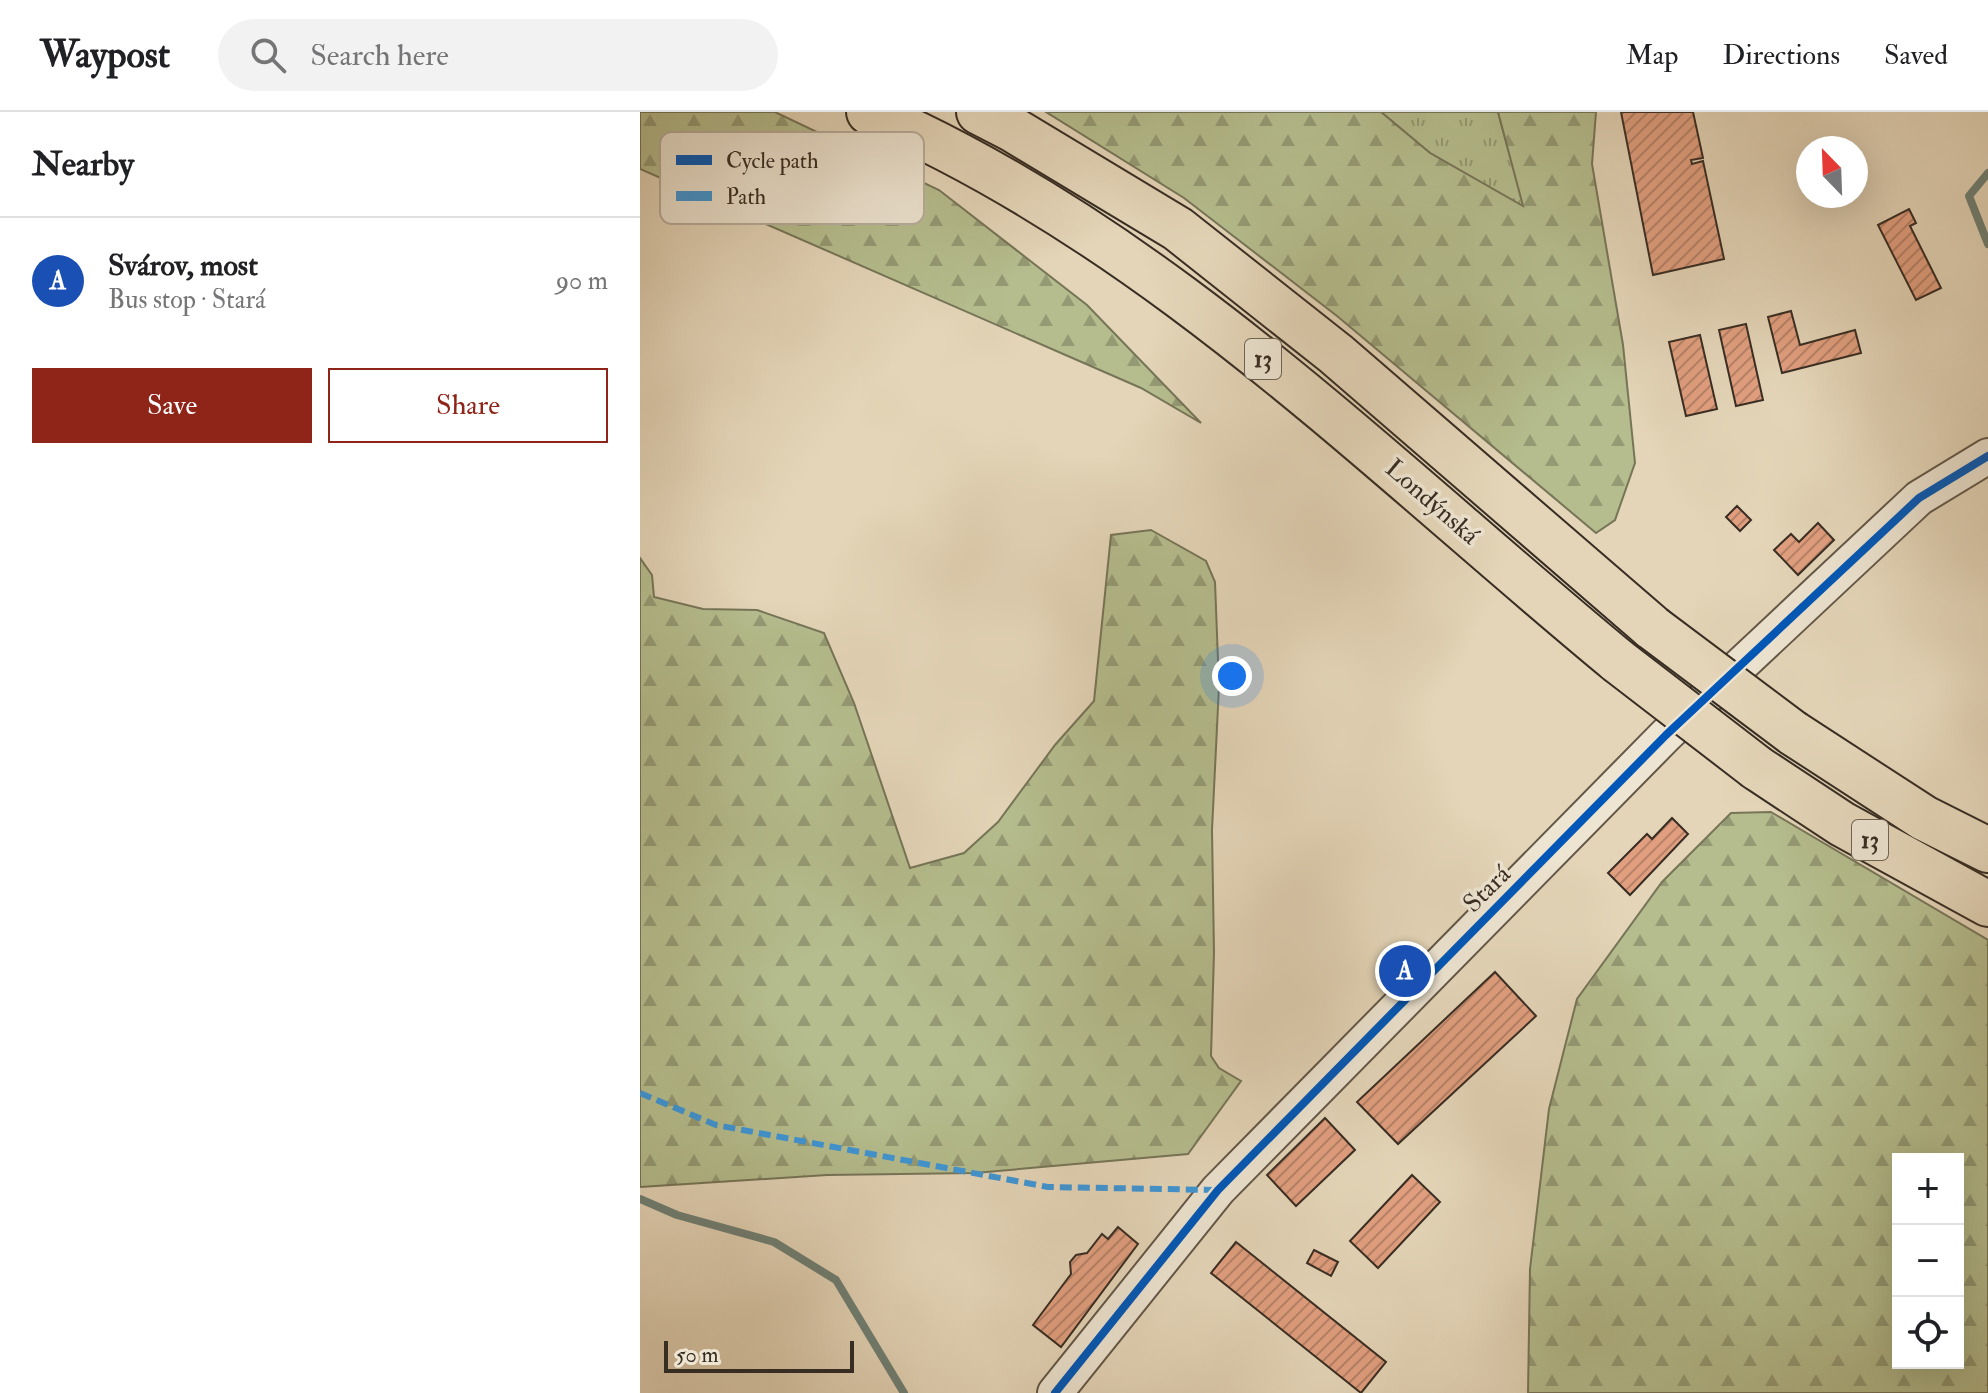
<!DOCTYPE html>
<html lang="en">
<head>
<meta charset="utf-8">
<style>
	body { margin:0; font-family:"IM FELL Double Pica",serif; background:#f2f2f2; color:#202124 }
	.controls { position:absolute; right:24px; bottom:24px; display:grid; overflow:hidden; border-radius:0px; box-shadow:0 8px 32px #0002 }
	.controls button { width:72px; height:72px; display:grid; place-items:center; padding:0; border:0; border-bottom:2px solid #e0e0e0; background:#fff; color:#202124; font:40px sans-serif }
	.compass { position:absolute; left:1156px; top:24px; width:72px; height:72px; border-radius:50%; background:#fff; box-shadow:0 8px 32px #0002; rotate:337deg }
	.scale { position:absolute; left:24px; bottom:20px; width:190px; box-sizing:border-box; padding-left:8px; border:4px solid #382d23; border-top:0; font-size:22px; line-height:28px; white-space:nowrap; color:#382d23; -webkit-text-stroke:6px #ede4d1; paint-order:stroke }
	.you { position:absolute; left:592px; top:564px; width:28px; height:28px; margin:-20px; border:6px solid #fff; border-radius:50%; background:#1a73e8; box-shadow:0 0 0 12px #1a73e833 }
	.badge { display:grid; place-items:center; width:52px; height:52px; border-radius:50%; background:#8f2418; color:#fff; font-size:26px; font-weight:700 }
	.pin { position:absolute; translate:-50% -50%; border:4px solid #fff; box-shadow:0 2px 8px #0006 }
	.list { margin:0; padding:0; list-style:none }
	h2 { display:flex; justify-content:space-between; align-items:center; height:104px; margin:0; padding:0 32px; font-size:34px }
	h2 small { font-size:26px; font-weight:400; color:#757577 }
	.list li { display:grid; grid-template-columns:52px 1fr auto; gap:24px; align-items:center; box-sizing:border-box; height:128px; padding:0 32px; border-top:2px solid #e0e0e0 }
	.list b { display:block; font-size:30px; white-space:nowrap }
	.list p { margin:0; font-size:26px; white-space:nowrap; color:#757577 }
	.list em { font-size:26px; font-style:normal; color:#757577 }
	.actions { display:flex; gap:16px; padding:24px 32px }
	.actions a { flex:1; padding:18px 0; border:2px solid #8f2418; border-radius:0px; text-align:center; font-size:28px; color:#8f2418 }
	.actions .main { background:#8f2418; color:#fff }
	.icon { flex:none; width:44px; height:44px; fill:none; stroke:currentColor; stroke-width:2; stroke-linecap:round; stroke-linejoin:round }
	.map { position:relative; flex:none; width:1348px; height:1281px; overflow:hidden }
	header { display:flex; align-items:center; gap:48px; box-sizing:border-box; height:112px; padding:0 40px; background:#fff; border-bottom:2px solid #e0e0e0 }
	header strong { font-size:38px }
	nav { display:flex; gap:44px; margin-inline-start:auto; font-size:28px }
	.search { width:560px; height:72px; background:#f2f2f2; display:flex; align-items:center; gap:20px; box-sizing:border-box; padding:0 28px; border-radius:44px; color:#757577; font-size:30px }
	main { display:flex }
	aside { flex:1; background:#fff }
	.map>svg:first-child { display:block }
	.grass { fill:url(#grass-tufts); stroke:#767558; stroke-width:2 }
	.forest { fill:url(#forest-firs); stroke:#767558; stroke-width:2; fill-rule:evenodd }
	.lines { fill:none; stroke-linecap:round; stroke-linejoin:round }
	.stream { stroke:#708176; stroke-width:8 }
	.building { fill:url(#building-hatch); stroke:#382d23; stroke-width:2 }
	.tertiary-casing { stroke:#635748; stroke-width:38 }
	.trunk-casing { stroke:#382d23; stroke-width:48 }
	.tertiary { stroke:#ede4d1; stroke-width:34 }
	.trunk { stroke:#e4d5b8; stroke-width:44 }
	.trunk-bridge-casing { stroke:#382d23; stroke-width:48; stroke-linecap:butt }
	.trunk-bridge { stroke:#e4d5b8; stroke-width:44 }
	.quiet { stroke:#3e96d6; stroke-width:6; stroke-dasharray:12 6; stroke-linecap:butt }
	.cycleway-casing { stroke:#ede4d1; stroke-width:13 }
	.cycleway { stroke:#0057b8; stroke-width:8 }
	.labels { text-anchor:middle; dominant-baseline:central; stroke-width:7; stroke-linejoin:round; paint-order:stroke }
	.shield { fill:#ede4d1; stroke:#6e6457; stroke-width:2 }
	.shield-label { font-size:24px; font-weight:bold; fill:#382d23 }
	.street-label { font-size:26px; fill:#382d23; stroke:#ede4d1 }
	.key { fill:#ede4d1; stroke:#b7ad9d; stroke-width:2 }
	.key-label { font-size:22px; fill:#382d23 }
</style>
</head>
<body>
<header>
<strong>Waypost</strong>
<div class="search"><svg class="icon" aria-label="search" viewBox="0 0 24 24"><circle cx="10" cy="10" r="6"/><path d="M15 15l6 6"/></svg>Search here</div>
<nav><a>Map</a><a>Directions</a><a>Saved</a></nav>
</header>
<main>
<aside>
<h2>Nearby<small></small></h2>
<ul class="list">
<li><span class="badge" style="background:#1a4fb4">A</span><div><b>Svárov, most</b><p>Bus stop · Stará</p></div><em>90 m</em></li>
</ul>
<div class="actions"><a class="main">Save</a><a>Share</a></div>
</aside>
<div class="map">
<svg width="1348" height="1281" viewBox="0 0 1348 1281">
	<defs>
		<pattern id="grass-tufts" width="24" height="20" patternUnits="userSpaceOnUse" patternTransform="scale(2)"><rect width="24" height="20" fill="#b5bd8e"/><path d="M3 7l-1-3M5 7V3M7 7l1-3M15 17l-1-3M17 17v-4M19 17l1-3" fill="none" stroke="#949a74"/></pattern>
		<pattern id="forest-firs" width="22" height="20" patternUnits="userSpaceOnUse" patternTransform="scale(2)"><rect width="22" height="20" fill="#b5bd8e"/><path d="M5 1l3.5 6h-7zM16 11l3.5 6h-7z" fill="#949a74"/></pattern>
		<pattern id="building-hatch" width="6" height="6" patternUnits="userSpaceOnUse" patternTransform="scale(2)"><rect width="6" height="6" fill="#e19f7f"/><path d="M-1 1l2-2M0 6l6-6M5 7l2-2" fill="none" stroke="#b78268"/></pattern>
	</defs>
	<rect width="100%" height="100%" fill="#e4d5b8"/>
	<filter id="stains"><feTurbulence type="fractalNoise" baseFrequency=".0025" numOctaves="4"/><feColorMatrix values="0 0 0 0 .2 0 0 0 0 .09 0 0 0 0 .02 0 0 0 .5 -.17"/></filter>
	<radialGradient id="worn" r=".72"><stop offset=".6" stop-color="#630" stop-opacity="0"/><stop offset="1" stop-color="#630" stop-opacity=".3"/></radialGradient>
	<path class="grass" d="M741,0H858L884,95L790,41Z"/>
	<g class="forest">
		<path d="M0,0H135L299,78L447,193L561,311L501,276L0,57Z"/>
		<path d="M406,0H741L790,41L883,94L858,0H956L952,52L983,233L995,351L975,408L956,421L697,204L544,86Z"/>
		<path d="M511,418L566,449L575,470L579,574L572,718L574,841L571,944L579,956L601,969L548,1042L335,1061L187,1063L0,1075V446L12,463L14,485L63,497L117,498L184,521L214,591L270,756L324,741L358,710L415,633L454,589L471,423Z"/>
		<path d="M1131,700L1348,828V1281H888L890,1157L909,997L937,887L1022,770L1091,701ZM1258,1047H1318V1251H1258Z"/>
	</g>
	<g class="lines">
		<g class="stream">
			<path d="M1348,61L1329,84L1348,132"/>
			<path d="M0,1087L37,1103L134,1130L196,1168L264,1281"/>
		</g>
	</g>
	<g class="building">
		<path d="M981,0H1053L1063,46L1051,48L1052,52L1063,49L1084,147L1013,163Z"/>
		<path d="M1269,97L1276,111L1270,114L1301,176L1276,188L1238,113Z"/>
		<path d="M1151,199L1160,233L1215,218L1221,241L1142,261L1128,205Z"/>
		<path d="M1106,212L1123,288L1096,294L1079,218Z"/>
		<path d="M1060,223L1077,297L1046,304L1029,230Z"/>
		<path d="M1097,394L1111,408L1100,419L1086,405Z"/>
		<path d="M1178,411L1194,428L1158,463L1134,438L1151,422L1159,430Z"/>
		<path d="M1032,706L1048,722L990,783L968,761L1007,722L1012,727Z"/>
		<path d="M855,860L896,904L758,1032L717,990Z"/>
		<path d="M685,1006L715,1038L656,1094L627,1063Z"/>
		<path d="M772,1063L800,1090L738,1156L710,1129Z"/>
		<path d="M478,1115L498,1132L421,1235L393,1213L431,1162L430,1150L436,1143L447,1141L462,1122L468,1127Z"/>
		<path d="M596,1130L746,1250L721,1281L571,1161Z"/>
		<path d="M674,1138L698,1150L691,1164L667,1151Z"/>
	</g>
	<g class="lines">
		<defs>
			<path id="tertiary" d="M415,1281L578,1078L1026,623L1279,386L1348,344"/>
			<g id="trunk">
				<path d="M229,0C517,125 739,352 978,549"/>
				<path d="M339,0L372,17L538,117L696,242L1013,516"/>
				<path d="M1153,621L1284,706L1348,738"/>
				<path d="M1117,656L1202,712L1348,792"/>
			</g>
		</defs>
		<use href="#tertiary" class="tertiary-casing"/>
		<use href="#trunk" class="trunk-casing"/>
		<use href="#tertiary" class="tertiary"/>
		<use href="#trunk" class="trunk"/>
		<defs>
			<g id="trunk-bridge">
				<path d="M1013,516L1153,621"/>
				<path d="M978,549L1117,656"/>
			</g>
		</defs>
		<use href="#trunk-bridge" class="trunk-bridge-casing"/>
		<use href="#trunk-bridge" class="trunk-bridge"/>
		<path class="quiet" d="M0,981L76,1013L408,1075L578,1078"/>
		<defs>
			<path id="cycleway" d="M415,1281L578,1078L1026,623L1279,386L1348,344"/>
		</defs>
		<use href="#cycleway" class="cycleway-casing"/>
		<use href="#cycleway" class="cycleway"/>
	</g>
	<g class="labels">
		<g class="shield">
			<rect x="605" y="227" width="36" height="40" rx="6"/>
			<rect x="1212" y="708" width="36" height="40" rx="6"/>
		</g>
		<g class="shield-label">
			<text x="623" y="247">13</text>
			<text x="1230" y="728">13</text>
		</g>
		<g class="street-label">
			<text transform="translate(792 390) rotate(41)">Londýnská</text>
			<text transform="translate(847 777) rotate(-45)">Stará</text>
		</g>
	</g>
	<rect x="20" y="20" width="264" height="92" rx="12" class="key"/>
	<rect x="36" y="43" width="36" height="10" fill="#0057b8"/>
	<rect x="36" y="79" width="36" height="10" fill="#3e96d6"/>
	<g class="key-label">
		<text x="86" y="56">Cycle path</text>
		<text x="86" y="92">Path</text>
	</g>
	<rect width="100%" height="100%" filter="url(#stains)"/>
	<rect width="100%" height="100%" fill="url(#worn)"/>
</svg>
<div class="controls">
<button>+</button>
<button>−</button>
<button><svg class="icon" aria-label="locate" viewBox="0 0 24 24"><circle cx="12" cy="12" r="6"/><path d="M12 2v4M12 18v4M2 12h4M18 12h4"/></svg></button>
</div>
<svg class="compass" viewBox="-18 -18 36 36"><path d="M0-13l5 13h-10z" fill="#e53935"/><path d="M0 13l5-13h-10z" fill="#757577"/></svg>
<div class="scale">50 m</div>
<div class="you"></div>
<div class="pin badge" style="left:765px;top:859px;background:#1a4fb4">A</div>
</div>
</main>
</body>
</html>
